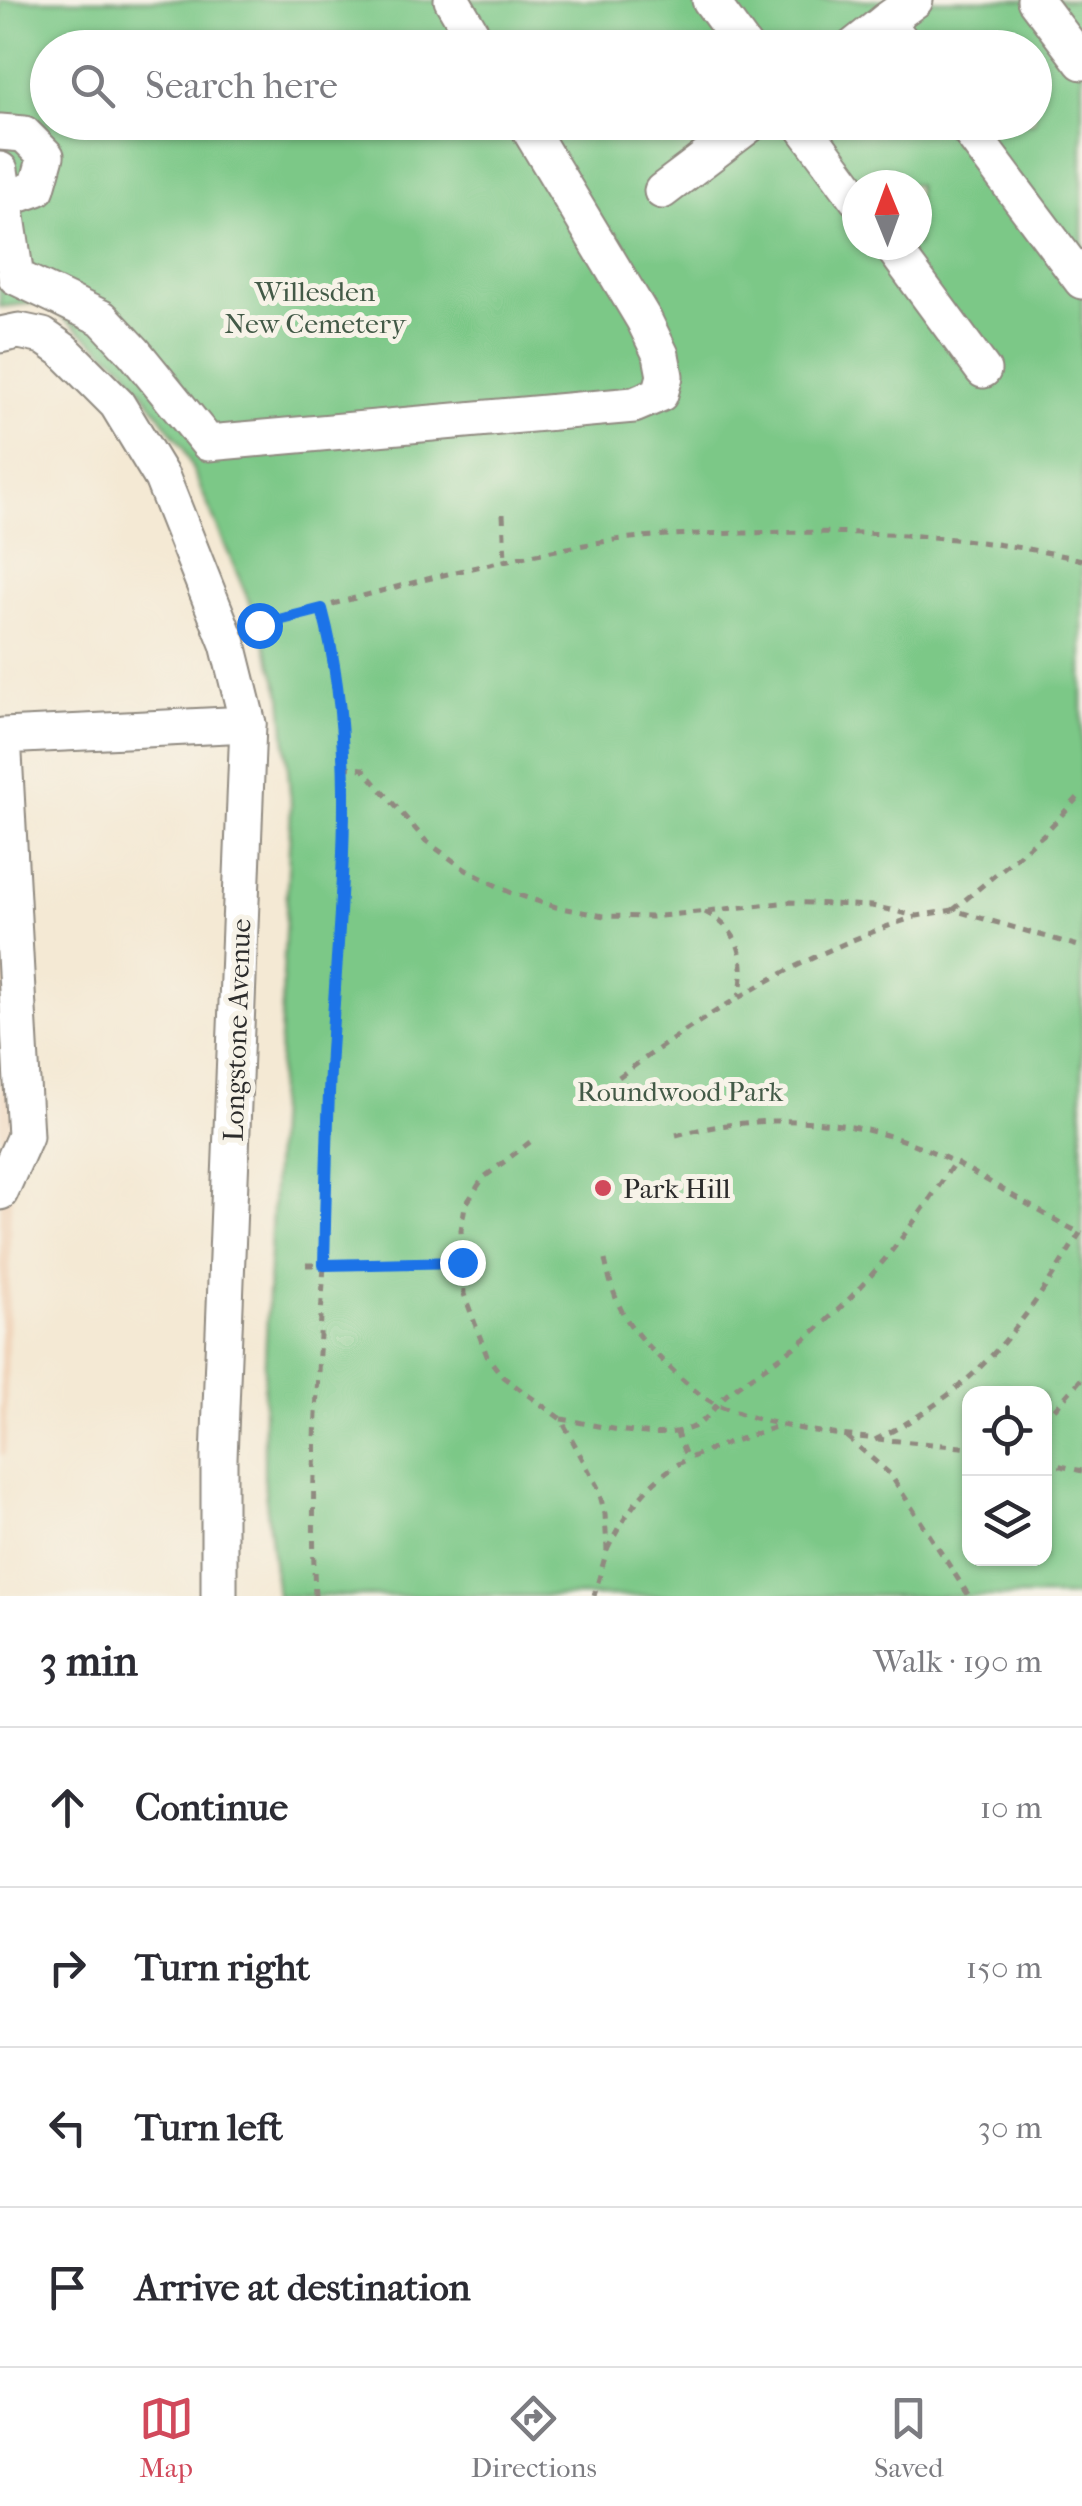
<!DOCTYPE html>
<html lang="en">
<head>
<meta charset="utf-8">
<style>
	body { margin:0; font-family:"IM FELL French Canon",serif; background:#f7f7f7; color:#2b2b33 }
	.controls { position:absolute; right:30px; bottom:30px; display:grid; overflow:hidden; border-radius:20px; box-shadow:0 2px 8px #0004 }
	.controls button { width:90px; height:90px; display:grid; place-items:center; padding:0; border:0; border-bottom:2px solid #e1e1e2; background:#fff; color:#2b2b33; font:50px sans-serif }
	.compass { position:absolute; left:842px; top:170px; width:90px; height:90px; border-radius:50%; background:#fff; box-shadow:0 2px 8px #0004; rotate:359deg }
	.stop { position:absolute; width:30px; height:30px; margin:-22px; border:8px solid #1a73e8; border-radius:50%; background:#fff }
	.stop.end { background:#1a73e8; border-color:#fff; box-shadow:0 2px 10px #0008 }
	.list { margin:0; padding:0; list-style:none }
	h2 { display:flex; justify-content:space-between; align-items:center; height:130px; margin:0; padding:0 40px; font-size:42px }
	h2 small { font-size:32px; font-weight:400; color:#7c7c81 }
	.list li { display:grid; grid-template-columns:65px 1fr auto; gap:30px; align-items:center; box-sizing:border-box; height:160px; padding:0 40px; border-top:2px solid #e1e1e2 }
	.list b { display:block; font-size:38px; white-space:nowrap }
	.list em { font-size:32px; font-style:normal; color:#7c7c81 }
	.icon { flex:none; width:55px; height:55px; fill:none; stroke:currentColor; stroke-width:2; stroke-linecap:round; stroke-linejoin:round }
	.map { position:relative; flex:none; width:1082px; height:1596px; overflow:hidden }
	.search { position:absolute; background:#fff; box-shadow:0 2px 8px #0004; left:30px; right:30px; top:30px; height:110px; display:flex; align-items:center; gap:25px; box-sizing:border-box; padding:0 35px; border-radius:55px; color:#7c7c81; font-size:38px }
	.sheet { height:770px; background:#fff }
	nav { display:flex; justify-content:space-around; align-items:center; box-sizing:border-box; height:140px; border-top:2px solid #e1e1e2; background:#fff; font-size:28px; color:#7c7c81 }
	nav a { display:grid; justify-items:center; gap:5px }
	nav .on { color:#d1495b }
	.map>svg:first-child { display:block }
	.built { fill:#f0d5bc }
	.green { fill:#7cc887; stroke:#547a59; stroke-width:2.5; fill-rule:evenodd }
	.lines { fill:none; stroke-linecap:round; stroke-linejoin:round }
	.minor-casing { stroke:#908a80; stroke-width:39 }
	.path { stroke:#908a80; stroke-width:5; stroke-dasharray:8 8; stroke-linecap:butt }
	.minor { stroke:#fff; stroke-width:35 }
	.route { stroke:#1a73e8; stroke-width:12 }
	.poi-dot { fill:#d1495b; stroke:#f7f3e8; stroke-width:4 }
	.labels { text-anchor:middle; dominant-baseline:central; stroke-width:10; stroke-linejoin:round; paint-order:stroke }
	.park-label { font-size:28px; fill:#435a47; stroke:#f7f3e8 }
	.street-label { font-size:28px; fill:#2b2b2b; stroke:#f7f3e8 }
	.poi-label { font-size:28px; fill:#2b2b2b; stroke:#f7f3e8; text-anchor:start }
</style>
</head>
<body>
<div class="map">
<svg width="1082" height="1596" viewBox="0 0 1082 1596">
	<rect width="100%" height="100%" fill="#f7f3e8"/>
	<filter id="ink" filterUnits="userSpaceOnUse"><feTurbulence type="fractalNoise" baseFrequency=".01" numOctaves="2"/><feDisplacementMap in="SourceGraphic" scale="20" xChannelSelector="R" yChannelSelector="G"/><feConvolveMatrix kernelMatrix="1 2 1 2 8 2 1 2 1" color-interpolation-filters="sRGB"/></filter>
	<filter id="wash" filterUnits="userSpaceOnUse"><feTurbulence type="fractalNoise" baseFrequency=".0048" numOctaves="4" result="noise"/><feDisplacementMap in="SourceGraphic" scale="40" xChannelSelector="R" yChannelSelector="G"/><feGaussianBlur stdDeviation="2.25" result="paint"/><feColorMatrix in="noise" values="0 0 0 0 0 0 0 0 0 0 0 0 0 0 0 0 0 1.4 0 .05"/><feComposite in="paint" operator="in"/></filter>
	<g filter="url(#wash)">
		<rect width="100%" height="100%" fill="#f4e9d4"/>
		<path class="built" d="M19,843L6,1442L5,1455H0V844Z"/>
		<path class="green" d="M0,0H1082V1596H277L264,1482V1381L291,805L282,697L259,625L183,447L124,366L43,302L0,307ZM48,48H1034V122H48ZM857,185H917V245H857ZM970,1394H1044V1558H970Z"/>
	</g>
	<g filter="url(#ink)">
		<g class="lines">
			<defs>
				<g id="minor">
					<path d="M452,0L480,48"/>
					<path d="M710,0L745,48"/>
					<path d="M1035,0L1082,62"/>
					<path d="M852,48L886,21"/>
					<path d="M906,48L886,21L915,0"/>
					<path d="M800,122L857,199"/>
					<path d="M963,122L1082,281"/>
					<path d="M0,132L24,134L46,156L37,188L6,199"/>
					<path d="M0,170L16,277L102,318L134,352L208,443L634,405L660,394L665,376L661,355L644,320L525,122"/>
					<path d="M662,191L753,122"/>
					<path d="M891,245L983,370"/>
					<path d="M0,335L19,331L43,336L63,350L117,404L162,478L228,644L248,724L219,1458V1596"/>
					<path d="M0,1192L25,1136L3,736L248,724"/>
				</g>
			</defs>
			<use href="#minor" class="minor-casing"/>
			<g class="path">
				<path d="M503,514L505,560"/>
				<path d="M255,626C371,593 489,560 608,541C653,534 698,534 744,533C857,530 971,534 1082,560"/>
				<path d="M343,767L363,769L426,841L466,870L509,892L556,907L604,916L652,917L789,902L872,906L917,916L953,910L1082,947"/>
				<path d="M953,910L1043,835L1082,793"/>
				<path d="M705,912C741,930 747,960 739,997"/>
				<path d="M593,1096C692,1022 796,955 915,917"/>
				<path d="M676,1135C772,1111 864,1116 954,1162C997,1185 1038,1212 1082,1234"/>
				<path d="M530,1142L483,1178L465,1206L461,1230L464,1294L487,1356L503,1377L561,1419L598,1488L605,1514L607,1550L594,1596"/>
				<path d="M605,1260C616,1310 628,1328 666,1364C681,1378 700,1398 720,1406C799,1438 886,1438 970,1448"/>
				<path d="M306,1265L462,1263"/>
				<path d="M561,1419C600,1425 652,1442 691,1428C709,1421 715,1403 730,1392C756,1372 786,1355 811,1334C870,1285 913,1226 954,1163"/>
				<path d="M1044,1421L1082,1378"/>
				<path d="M676,1431L686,1456"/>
				<path d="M847,1437L890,1474L969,1596"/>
				<path d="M875,1440C979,1388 1020,1329 1080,1233"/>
				<path d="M1044,1462L1082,1471"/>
				<path d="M607,1550C655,1456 689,1458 781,1425"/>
				<path d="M315,1596C310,1485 318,1374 324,1264C327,1188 328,1113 332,1037C339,895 359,748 322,609"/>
			</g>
			<use href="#minor" class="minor"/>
		</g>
	</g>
	<g class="lines" filter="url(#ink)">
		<path class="route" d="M259,625L322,609C359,747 340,894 332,1035C327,1112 326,1189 324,1265L462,1262"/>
	</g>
	<circle class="poi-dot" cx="603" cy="1188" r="10"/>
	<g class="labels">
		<g class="park-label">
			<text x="315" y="291">Willesden<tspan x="315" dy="32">New Cemetery</tspan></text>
			<text x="680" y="1091">Roundwood Park</text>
		</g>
		<g class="street-label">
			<text transform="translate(237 1030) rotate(-88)">Longstone Avenue</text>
		</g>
		<g class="poi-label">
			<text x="623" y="1188">Park Hill</text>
		</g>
	</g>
</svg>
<div class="controls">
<button><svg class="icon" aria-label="locate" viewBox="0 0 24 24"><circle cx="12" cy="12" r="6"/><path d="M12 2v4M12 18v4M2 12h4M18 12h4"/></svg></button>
<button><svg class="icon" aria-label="layers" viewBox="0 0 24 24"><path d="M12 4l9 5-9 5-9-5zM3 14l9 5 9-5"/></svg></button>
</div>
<svg class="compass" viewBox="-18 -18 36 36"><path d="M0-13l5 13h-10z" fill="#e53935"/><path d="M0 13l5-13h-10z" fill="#7c7c81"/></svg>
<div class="stop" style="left:259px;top:625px"></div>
<div class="stop end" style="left:462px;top:1262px"></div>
<div class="search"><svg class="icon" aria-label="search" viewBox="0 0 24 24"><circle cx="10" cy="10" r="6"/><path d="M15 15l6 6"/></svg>Search here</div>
</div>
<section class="sheet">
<h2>3 min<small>Walk · 190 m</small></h2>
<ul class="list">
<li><svg class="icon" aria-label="ahead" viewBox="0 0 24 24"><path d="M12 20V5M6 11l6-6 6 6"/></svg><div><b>Continue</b></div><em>10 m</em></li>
<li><svg class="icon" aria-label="right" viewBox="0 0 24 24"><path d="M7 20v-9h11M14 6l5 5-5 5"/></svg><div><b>Turn right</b></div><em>150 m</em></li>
<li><svg class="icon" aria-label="left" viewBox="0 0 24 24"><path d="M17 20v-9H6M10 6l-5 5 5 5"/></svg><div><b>Turn left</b></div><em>30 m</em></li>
<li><svg class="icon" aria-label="arrive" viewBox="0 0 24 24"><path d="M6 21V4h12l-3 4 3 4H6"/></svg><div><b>Arrive at destination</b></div></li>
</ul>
</section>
<nav>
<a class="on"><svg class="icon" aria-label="map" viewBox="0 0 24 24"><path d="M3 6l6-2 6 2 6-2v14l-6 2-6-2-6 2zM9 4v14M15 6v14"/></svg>Map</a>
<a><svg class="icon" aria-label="directions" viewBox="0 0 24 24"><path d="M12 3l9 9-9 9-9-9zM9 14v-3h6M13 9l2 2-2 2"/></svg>Directions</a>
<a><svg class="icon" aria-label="saved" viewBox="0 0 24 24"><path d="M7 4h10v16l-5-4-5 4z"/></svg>Saved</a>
</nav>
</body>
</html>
